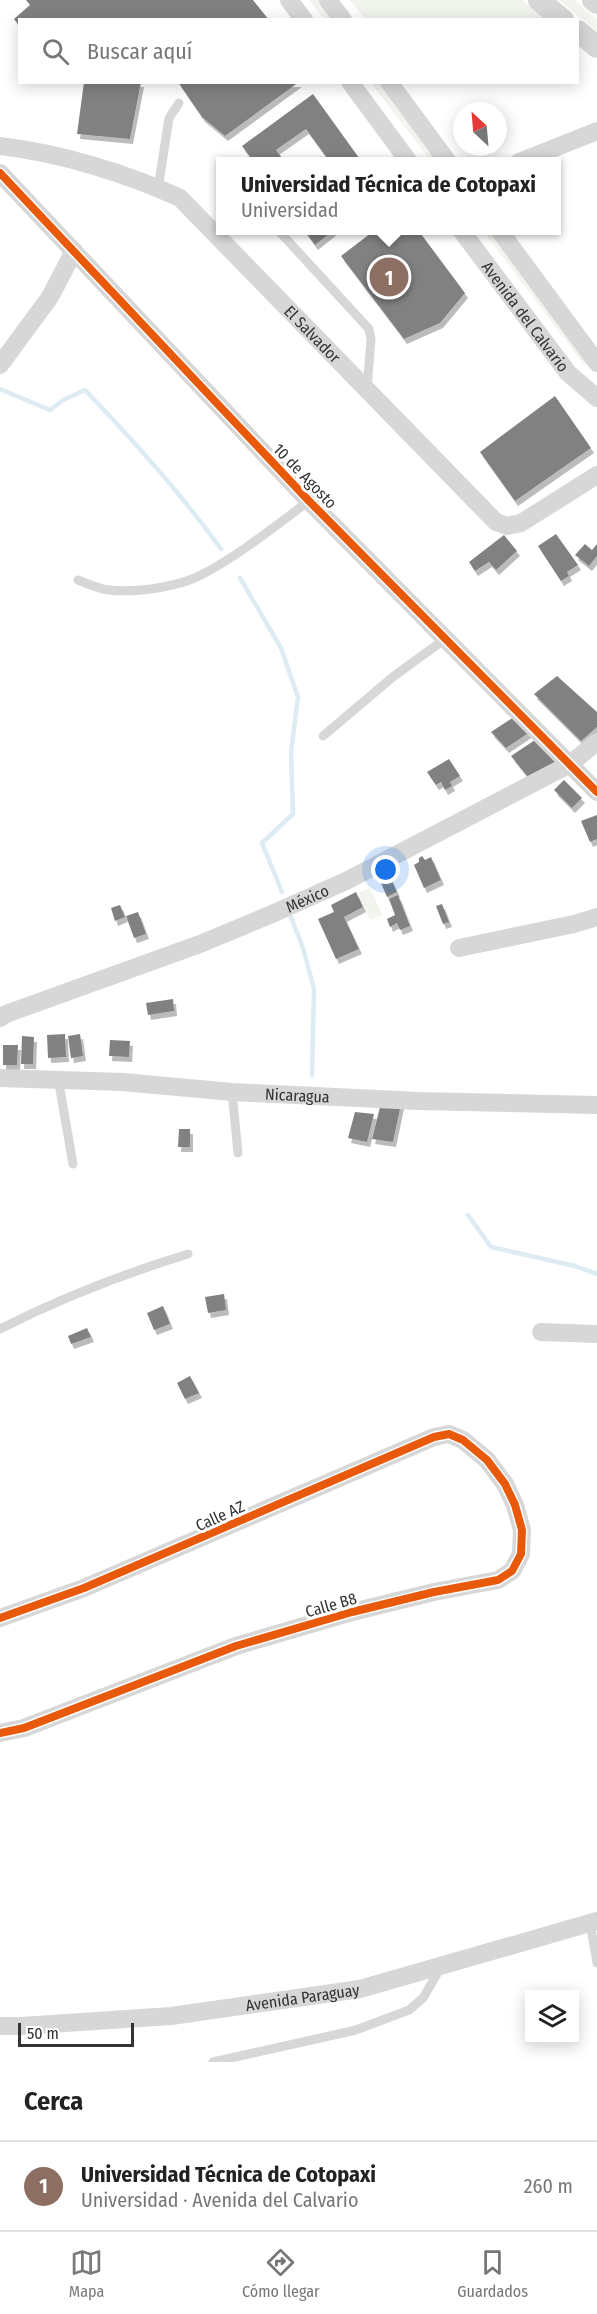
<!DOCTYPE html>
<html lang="es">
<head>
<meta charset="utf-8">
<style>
	body { margin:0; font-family:"Fira Sans Condensed",sans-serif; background:#f6f6f6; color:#222 }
	.controls { position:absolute; right:18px; bottom:18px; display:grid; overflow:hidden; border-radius:0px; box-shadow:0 3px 15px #0003 }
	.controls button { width:54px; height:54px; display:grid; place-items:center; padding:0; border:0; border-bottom:2px solid #e0e0e0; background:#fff; color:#222; font:30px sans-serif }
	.compass { position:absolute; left:453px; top:102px; width:54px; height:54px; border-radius:50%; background:#fff; box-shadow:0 3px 15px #0003; rotate:334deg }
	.scale { position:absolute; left:18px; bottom:15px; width:116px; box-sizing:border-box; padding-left:6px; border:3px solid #333; border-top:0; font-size:16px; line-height:21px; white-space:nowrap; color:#333; -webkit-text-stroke:4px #fff; paint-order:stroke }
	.you { position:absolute; left:386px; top:870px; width:21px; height:21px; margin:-15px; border:4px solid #fff; border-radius:50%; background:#1a73e8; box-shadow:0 0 0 9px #1a73e833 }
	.badge { display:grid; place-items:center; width:39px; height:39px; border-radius:50%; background:#7a7a7a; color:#fff; font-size:20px; font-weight:700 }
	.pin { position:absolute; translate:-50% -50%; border:3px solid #fff; box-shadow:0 2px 6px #0006 }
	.popup { position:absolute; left:216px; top:157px; width:345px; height:78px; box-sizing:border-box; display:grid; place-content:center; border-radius:0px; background:#fff; filter:drop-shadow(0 2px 4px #0005); font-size:20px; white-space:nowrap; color:#767676 }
	.popup b { font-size:22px; color:#222 }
	.popup::after { content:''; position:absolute; left:50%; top:100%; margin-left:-12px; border:12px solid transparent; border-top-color:#fff }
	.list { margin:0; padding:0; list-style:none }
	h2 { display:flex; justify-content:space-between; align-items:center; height:78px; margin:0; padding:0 24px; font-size:26px }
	h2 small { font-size:20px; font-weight:400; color:#767676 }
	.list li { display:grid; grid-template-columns:39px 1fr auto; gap:18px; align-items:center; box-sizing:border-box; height:90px; padding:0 24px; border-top:2px solid #e0e0e0 }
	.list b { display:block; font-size:22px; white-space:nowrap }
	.list p { margin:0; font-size:20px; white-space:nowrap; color:#767676 }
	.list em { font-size:20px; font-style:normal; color:#767676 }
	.icon { flex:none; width:33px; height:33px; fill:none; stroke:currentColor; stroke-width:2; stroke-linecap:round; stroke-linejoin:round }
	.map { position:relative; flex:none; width:597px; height:2062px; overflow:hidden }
	.search { position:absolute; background:#fff; box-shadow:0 3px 15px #0003; left:18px; right:18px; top:18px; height:66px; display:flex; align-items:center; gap:15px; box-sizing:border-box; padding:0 21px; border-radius:0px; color:#767676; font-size:22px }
	.sheet { height:168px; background:#fff }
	nav { display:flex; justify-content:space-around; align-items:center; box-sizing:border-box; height:84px; border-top:2px solid #e0e0e0; background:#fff; font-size:16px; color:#767676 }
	nav a { display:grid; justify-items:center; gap:3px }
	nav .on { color:#7a7a7a }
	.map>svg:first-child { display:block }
	.green { fill:#f1f5ed }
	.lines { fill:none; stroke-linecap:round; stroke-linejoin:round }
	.stream { stroke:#ddebf3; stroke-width:4.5 }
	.building { fill:#818181; filter:url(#shadow) }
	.service { stroke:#d7d7d7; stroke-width:9 }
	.minor { stroke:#d7d7d7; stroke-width:18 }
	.tertiary { stroke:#d7d7d7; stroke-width:22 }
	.cycleway-casing { stroke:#fff; stroke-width:11 }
	.cycleway { stroke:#e8590c; stroke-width:8 }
	.labels { text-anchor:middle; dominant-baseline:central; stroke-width:6; stroke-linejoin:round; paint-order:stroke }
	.street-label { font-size:16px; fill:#333; stroke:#fff }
</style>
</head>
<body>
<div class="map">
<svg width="597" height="2062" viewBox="0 0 597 2062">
	<defs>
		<filter id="shadow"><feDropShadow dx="3" dy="5" stdDeviation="0" flood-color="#0004"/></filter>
	</defs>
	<rect width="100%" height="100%" fill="#fff"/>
	<g class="green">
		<path d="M309,0H321L335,19H324Z"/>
		<path d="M350,0H522L547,19H365Z"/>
		<path d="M559,0H574L597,19V31Z"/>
		<path d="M371,83H383L442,161H431Z"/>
		<path d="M483,231H494L592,360L584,365Z"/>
		<path d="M370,888L382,915L370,920L358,893Z"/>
	</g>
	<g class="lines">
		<g class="stream">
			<path d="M0,389L50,410L63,400L85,390C134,441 180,492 221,549"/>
			<path d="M240,578L281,648L298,697L291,752L293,814L262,843L282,892"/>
			<path d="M291,917L303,948L314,989L312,1075"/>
			<path d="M468,1215L491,1247L575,1266L597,1274"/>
		</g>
	</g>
	<g class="building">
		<path d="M26,0H253L269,20H20V27L14,19L30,5Z"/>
		<path d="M84,82H141L130,139L77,134Z"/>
		<path d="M178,82H299L225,136L202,117Z"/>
		<path d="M313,94L362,162H330L306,129L276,150L285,162H254L242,146Z"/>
		<path d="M304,230H334L315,245Z"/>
		<path d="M375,230H418L465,293L440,323L404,339L341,256Z"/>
		<path d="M555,396L591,448L515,501L480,452Z"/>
		<path d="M556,534L578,565L567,572L569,576L561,581L538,546Z"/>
		<path d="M504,535L517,551L496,570L489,562L475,571L469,562Z"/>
		<path d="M585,544L592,550L597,544V556L589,566L575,555Z"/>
		<path d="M557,676L597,712V727L581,741L534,694Z"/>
		<path d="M514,717L530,732L506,748L491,732Z"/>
		<path d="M535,740L557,762L528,777L511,756Z"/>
		<path d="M449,759L460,776L450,782L452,786L445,790L441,782L436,785L427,772Z"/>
		<path d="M564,780L582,798L572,808L554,790Z"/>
		<path d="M597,815V839L590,842L581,821Z"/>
		<path d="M422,856L425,860L431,857L441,880L424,888L414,865L419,862V858Z"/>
		<path d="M388,873L397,892L387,897L379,878Z"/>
		<path d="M356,892L363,907L344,917L359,949L336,959L318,919L334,912L331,905Z"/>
		<path d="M398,895L410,926L400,930L397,923L390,927L387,919L395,915L389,899Z"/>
		<path d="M442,904L449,922L443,924L436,906Z"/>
		<path d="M120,905L125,917L115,921L111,908Z"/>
		<path d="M138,912L146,934L134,938L126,916Z"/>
		<path d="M173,999L174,1011L148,1015L146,1003Z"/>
		<path d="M65,1034L66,1057L48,1058L47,1035Z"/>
		<path d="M80,1034L83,1056L71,1058L68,1036Z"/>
		<path d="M22,1036L34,1037L33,1064H21Z"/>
		<path d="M110,1040L130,1041L129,1057L109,1056Z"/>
		<path d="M3,1045H18L17,1065H3Z"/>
		<path d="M381,1103L401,1104L393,1142L372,1139Z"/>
		<path d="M355,1112L374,1114L367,1142L348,1138Z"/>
		<path d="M179,1129H190V1147H178Z"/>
		<path d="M224,1294L226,1310L208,1313L205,1297Z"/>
		<path d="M163,1306L170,1324L154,1330L147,1313Z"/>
		<path d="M87,1328L91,1337L71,1344L68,1336Z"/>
		<path d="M190,1376L199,1393L185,1399L177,1383Z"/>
	</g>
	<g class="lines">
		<g class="service">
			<path d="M158,189L169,118L179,103"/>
			<path d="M278,230L369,329L371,339L367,389"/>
			<path d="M78,580C88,584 99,589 109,590C136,593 179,587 203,574C241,554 275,526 309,501"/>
			<path d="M323,736L394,676L445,639"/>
			<path d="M58,1078L73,1164"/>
			<path d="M232,1092L238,1153"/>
			<path d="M0,1329C61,1298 123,1274 188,1254"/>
			<path d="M590,1923L597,1963"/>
			<path d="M213,2062L356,2030L409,2010L423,1998L441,1967"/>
		</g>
		<g class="minor">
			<path d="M289,0L304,20"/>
			<path d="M328,0L343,20"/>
			<path d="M350,82L409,162"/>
			<path d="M389,82L448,162"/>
			<path id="s1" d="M0,146C59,153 126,173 180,198L496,522L507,526L521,523L597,475"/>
			<path d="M519,162L597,131"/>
			<path d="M0,173L309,501L597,792"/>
			<path id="s2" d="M461,230L568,373L597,398"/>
			<path d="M499,230L597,363"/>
			<path d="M0,365L50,297L74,251"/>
			<path d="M459,948L574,924L597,917"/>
			<path id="s3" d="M0,1018L6,1014L200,944L272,914L346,881L570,764L597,742"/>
			<path id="s4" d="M0,1078L123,1082L232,1092L418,1101L597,1105"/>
			<path d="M541,1332L597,1334"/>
			<path d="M0,1618L84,1588L434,1437L449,1434L463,1440L487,1460L505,1484L515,1505L522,1530L521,1554L512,1571L498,1580L434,1592L352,1612L236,1646L24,1728L0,1733"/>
			<path id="s5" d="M0,2026H21L171,2016L360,1989L597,1921"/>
		</g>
		<g class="tertiary">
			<path d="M539,0L563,20"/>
			<path d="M593,0L597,3"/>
			<path d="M578,31L597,47"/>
		</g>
		<defs>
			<g id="cycleway">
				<path d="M0,173L309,501L597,792"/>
				<path d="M0,1618L84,1588L434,1437L449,1434L463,1440L487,1460L505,1484L515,1505L522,1530L521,1554L512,1571L498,1580L434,1592L352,1612L236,1646L24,1728L0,1733"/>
			</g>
		</defs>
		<use href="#cycleway" class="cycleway-casing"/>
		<use href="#cycleway" class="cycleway"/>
	</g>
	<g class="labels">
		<g class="street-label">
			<text stroke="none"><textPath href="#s2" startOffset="108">Avenida del Calvario</textPath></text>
			<text stroke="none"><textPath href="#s1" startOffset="378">El Salvador</textPath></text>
			<text transform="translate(305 476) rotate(46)">10 de Agosto</text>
			<text stroke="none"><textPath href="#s3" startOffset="330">México</textPath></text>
			<text stroke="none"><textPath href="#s4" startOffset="298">Nicaragua</textPath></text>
			<text transform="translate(220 1516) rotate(-24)">Calle AZ</text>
			<text transform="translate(331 1605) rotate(-16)">Calle B8</text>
			<text stroke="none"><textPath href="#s5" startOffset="304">Avenida Paraguay</textPath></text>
		</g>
	</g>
</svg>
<div class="controls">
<button><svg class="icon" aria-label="layers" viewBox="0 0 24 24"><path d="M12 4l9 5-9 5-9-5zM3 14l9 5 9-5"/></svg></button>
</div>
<svg class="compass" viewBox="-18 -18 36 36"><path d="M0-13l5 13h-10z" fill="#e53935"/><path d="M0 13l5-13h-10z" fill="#767676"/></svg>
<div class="scale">50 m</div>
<div class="you"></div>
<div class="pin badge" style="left:389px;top:277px;background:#8d6e63">1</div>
<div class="popup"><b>Universidad Técnica de Cotopaxi</b>Universidad</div>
<div class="search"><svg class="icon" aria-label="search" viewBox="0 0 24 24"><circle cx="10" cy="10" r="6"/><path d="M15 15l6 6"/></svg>Buscar aquí</div>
</div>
<section class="sheet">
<h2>Cerca<small></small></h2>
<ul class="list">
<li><span class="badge" style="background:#8d6e63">1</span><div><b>Universidad Técnica de Cotopaxi</b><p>Universidad · Avenida del Calvario</p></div><em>260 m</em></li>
</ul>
</section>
<nav>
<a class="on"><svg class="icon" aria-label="map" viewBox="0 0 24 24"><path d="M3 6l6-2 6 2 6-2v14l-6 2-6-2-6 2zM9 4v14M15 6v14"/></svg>Mapa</a>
<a><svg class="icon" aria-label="directions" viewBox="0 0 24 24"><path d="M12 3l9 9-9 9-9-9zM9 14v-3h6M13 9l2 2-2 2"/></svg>Cómo llegar</a>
<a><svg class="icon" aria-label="saved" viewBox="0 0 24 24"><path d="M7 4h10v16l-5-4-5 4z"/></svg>Guardados</a>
</nav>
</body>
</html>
